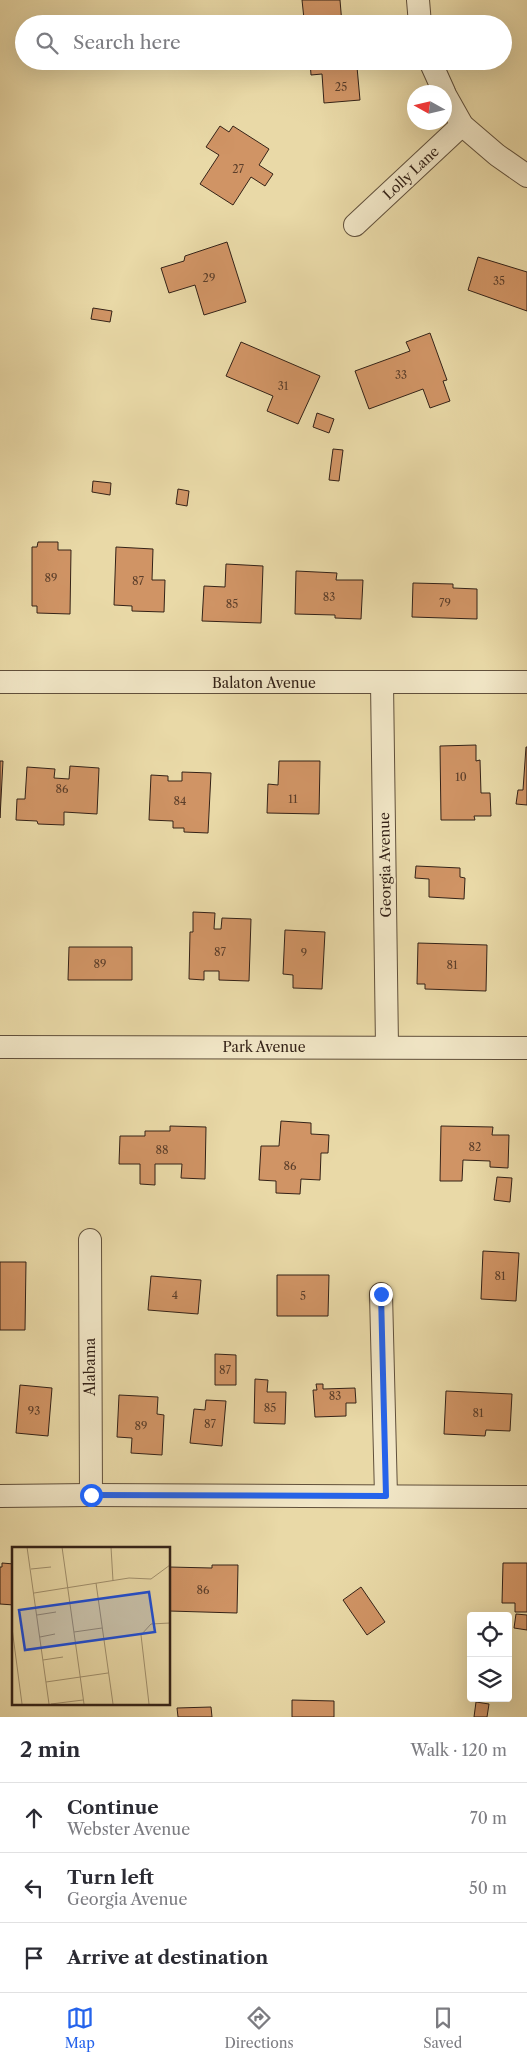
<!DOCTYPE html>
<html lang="en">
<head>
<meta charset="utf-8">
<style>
	body { margin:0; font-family:"Libre Caslon Text",serif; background:#f2f2f3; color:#2b2b33 }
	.controls { position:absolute; right:15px; bottom:15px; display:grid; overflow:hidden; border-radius:5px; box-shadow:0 5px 20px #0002 }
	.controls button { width:45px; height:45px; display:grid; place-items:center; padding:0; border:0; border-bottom:1px solid #e1e1e2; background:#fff; color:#2b2b33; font:25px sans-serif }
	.compass { position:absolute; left:407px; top:85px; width:45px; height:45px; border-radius:50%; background:#fff; box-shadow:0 5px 20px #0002; rotate:278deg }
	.stop { position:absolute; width:15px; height:15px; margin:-11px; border:4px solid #2563eb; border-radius:50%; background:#fff }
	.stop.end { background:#2563eb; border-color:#fff; box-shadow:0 1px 5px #0008 }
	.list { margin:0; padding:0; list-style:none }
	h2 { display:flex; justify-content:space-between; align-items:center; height:65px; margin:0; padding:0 20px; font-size:21px }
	h2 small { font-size:16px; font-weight:400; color:#7c7c81 }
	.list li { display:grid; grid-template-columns:32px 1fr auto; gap:15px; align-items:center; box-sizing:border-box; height:70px; padding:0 20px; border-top:1px solid #e1e1e2 }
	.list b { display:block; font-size:19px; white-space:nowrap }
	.list p { margin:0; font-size:16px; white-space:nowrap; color:#7c7c81 }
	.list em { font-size:16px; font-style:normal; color:#7c7c81 }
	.icon { flex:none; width:28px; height:28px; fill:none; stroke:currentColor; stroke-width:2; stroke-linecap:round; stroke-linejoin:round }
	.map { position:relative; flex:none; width:527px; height:1717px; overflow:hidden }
	.search { position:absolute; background:#fff; box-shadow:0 5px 20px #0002; left:15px; right:15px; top:15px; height:55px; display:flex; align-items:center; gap:12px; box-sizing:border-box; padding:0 18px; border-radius:28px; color:#7c7c81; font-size:19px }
	.sheet { height:275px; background:#fff }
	nav { display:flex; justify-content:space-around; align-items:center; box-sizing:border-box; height:70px; border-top:1px solid #e1e1e2; background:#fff; font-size:14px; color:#7c7c81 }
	nav a { display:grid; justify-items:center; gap:2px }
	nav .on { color:#2563eb }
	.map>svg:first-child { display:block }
	.building { fill:#d09465; stroke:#342217 }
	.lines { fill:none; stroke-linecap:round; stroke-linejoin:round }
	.minor-casing { stroke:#61503b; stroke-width:24 }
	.minor { stroke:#f1e6c6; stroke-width:22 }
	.route { stroke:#2563eb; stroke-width:6 }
	.labels { text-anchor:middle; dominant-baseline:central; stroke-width:4; stroke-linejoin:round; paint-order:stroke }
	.number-label { font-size:11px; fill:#5b3e2a }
	.street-label { font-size:14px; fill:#342217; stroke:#f1e6c6 }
	.inset-road { fill:none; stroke:#a1906d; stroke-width:1 }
	.view { fill:#1d4ed8; fill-opacity:0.15; stroke:#1d4ed8; stroke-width:2.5 }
	.inset-edge { fill:none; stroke:#342217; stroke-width:2.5 }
</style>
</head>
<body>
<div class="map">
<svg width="527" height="1717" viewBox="0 0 527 1717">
	<rect width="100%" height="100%" fill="#e9d9a7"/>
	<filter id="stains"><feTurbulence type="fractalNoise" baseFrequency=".004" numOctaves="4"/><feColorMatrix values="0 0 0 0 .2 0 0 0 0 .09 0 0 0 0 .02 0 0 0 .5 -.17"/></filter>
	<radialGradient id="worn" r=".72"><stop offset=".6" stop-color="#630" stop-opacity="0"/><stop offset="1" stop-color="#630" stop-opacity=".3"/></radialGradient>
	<g class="building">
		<path d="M302,0H340L342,24H284V21L304,19Z"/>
		<path d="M310,61H345V67H357L360,100L324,103L322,74L311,75Z"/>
		<path d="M220,126L229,132L233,126L269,149L259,165L273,174L265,186L251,177L233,205L200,184L219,155L206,147Z"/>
		<path d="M227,242L246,302L204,315L195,285L169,293L161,268L184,261L185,256Z"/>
		<path d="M478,257L527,272V311L468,290Z"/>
		<path d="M93,308L112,311L110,322L91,319Z"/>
		<path d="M430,333L447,380L443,381L450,401L430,408L423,389L369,409L355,371L410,351L406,342Z"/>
		<path d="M241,342L320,376L298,424L267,411L273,396L226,376Z"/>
		<path d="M317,413L334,419L329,433L313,427Z"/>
		<path d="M333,449L343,450L339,481L329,480Z"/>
		<path d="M93,481L111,483L110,495L92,492Z"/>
		<path d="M178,489L189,491L187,506L176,504Z"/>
		<path d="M38,542H58V550H71L70,614L37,613V606H32V547H37Z"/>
		<path d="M116,547L153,549L152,580H165L164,612L132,611V606L114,605Z"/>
		<path d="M226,564L263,566L261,623L202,621L204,586L225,587Z"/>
		<path d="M296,571L337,573L336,580H363L361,619L335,618V615L295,614Z"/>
		<path d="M413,583L453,584V588L477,589V619L412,617Z"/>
		<path d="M476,745V761L480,760L481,793H490L491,816H474L475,820H441L440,746Z"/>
		<path d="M526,747H527V805L516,804L518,790H523Z"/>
		<path d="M0,761H3L0,818Z"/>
		<path d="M279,761H320L319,814L267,813L268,784L278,785Z"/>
		<path d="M70,766L99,768L97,814L64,812V825L38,824L37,821L16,820L17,799H25L27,767L55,769L54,778L69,779Z"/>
		<path d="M182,772L211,773L208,833L184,832V828H173V821L149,820L151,775L168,776V781H182Z"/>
		<path d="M416,866L460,868V877L465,878L464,899L429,897V879L415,878Z"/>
		<path d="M193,912L215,913L214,929H221L222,918L251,919L249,981L219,980V971H204V980L189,979L190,932H193Z"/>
		<path d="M285,930L325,932L322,989L293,988V975L283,974Z"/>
		<path d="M418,943L487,945L486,991L425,989V984H417Z"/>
		<path d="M69,947H132V980H68Z"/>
		<path d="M281,1121L311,1123V1134L329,1135L328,1153H321L320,1180L301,1179L300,1194L276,1193V1181L259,1180L261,1146H279Z"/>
		<path d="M170,1126L206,1127L205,1179L181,1178L182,1164H155V1185L140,1184V1164H119L120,1136H145V1131H170Z"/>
		<path d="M441,1126L493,1127L492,1135H509L508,1168L490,1167V1161L463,1160L462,1181H440Z"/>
		<path d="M497,1177L512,1178L510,1202L494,1200Z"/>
		<path d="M483,1251L519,1253L516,1301L481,1299Z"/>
		<path d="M0,1262H26L25,1330H0Z"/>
		<path d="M277,1275H329L328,1316H277Z"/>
		<path d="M151,1276L201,1280L198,1314L148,1310Z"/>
		<path d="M215,1354L236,1355V1385H215Z"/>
		<path d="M255,1379L268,1380L267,1392H286L285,1424L254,1423Z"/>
		<path d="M316,1384H323V1389L355,1388L356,1403H346V1416L315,1417L313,1390H317Z"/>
		<path d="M20,1385L52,1388L48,1436L16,1433Z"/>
		<path d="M446,1391L512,1394L510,1431L486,1430L485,1436L444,1434Z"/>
		<path d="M119,1395L158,1397L157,1414L164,1415L162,1455L131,1453L132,1438L117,1437Z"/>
		<path d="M206,1400L226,1401L222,1446L190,1443L194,1409L205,1410Z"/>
		<path d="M2,1563L14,1564V1605L0,1604V1567H2Z"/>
		<path d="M503,1563H527V1612H515V1603H502Z"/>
		<path d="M212,1565H238L237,1613L169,1611V1567L212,1568Z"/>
		<path d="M361,1587L385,1622L367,1635L343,1600Z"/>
		<path d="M516,1614L527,1615V1630L514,1628Z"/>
		<path d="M292,1700L334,1701V1717H292Z"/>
		<path d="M476,1702L489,1704L487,1717H474Z"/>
		<path d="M211,1707L212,1717H178L177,1708Z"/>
	</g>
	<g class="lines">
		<defs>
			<g id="minor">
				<path d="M418,0L420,24"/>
				<path d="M430,61L444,92"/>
				<path d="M444,93L462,125L497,155L527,176"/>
				<path d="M355,225L462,125"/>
				<path d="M0,682H527"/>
				<path d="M382,683L387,1047"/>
				<path d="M0,1047L527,1048"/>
				<path d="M90,1240L91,1495"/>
				<path d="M381,1294L386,1496"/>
				<path d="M0,1496L91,1495L527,1497"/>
			</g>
		</defs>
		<use href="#minor" class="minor-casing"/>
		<use href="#minor" class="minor"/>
	</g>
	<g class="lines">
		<path class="route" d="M91,1495L386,1496L381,1294"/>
	</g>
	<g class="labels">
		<g class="number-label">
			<text x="341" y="87">25</text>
			<text x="238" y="169">27</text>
			<text x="209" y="278">29</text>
			<text x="499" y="281">35</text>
			<text x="401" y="375">33</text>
			<text x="283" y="386">31</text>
			<text x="51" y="578">89</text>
			<text x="138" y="581">87</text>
			<text x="329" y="597">83</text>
			<text x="445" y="603">79</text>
			<text x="232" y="604">85</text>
			<text x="461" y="777">10</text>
			<text x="62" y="789">86</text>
			<text x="293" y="799">11</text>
			<text x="180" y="801">84</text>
			<text x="220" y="952">87</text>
			<text x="304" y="953">9</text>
			<text x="100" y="964">89</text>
			<text x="452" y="965">81</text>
			<text x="475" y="1147">82</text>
			<text x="162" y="1150">88</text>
			<text x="290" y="1166">86</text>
			<text x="500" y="1276">81</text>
			<text x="175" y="1295">4</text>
			<text x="303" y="1296">5</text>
			<text x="225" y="1370">87</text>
			<text x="335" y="1396">83</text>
			<text x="270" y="1408">85</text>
			<text x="34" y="1411">93</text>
			<text x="478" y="1413">81</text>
			<text x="210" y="1424">87</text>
			<text x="141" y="1426">89</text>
			<text x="203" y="1590">86</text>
		</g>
		<g class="street-label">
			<text transform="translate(411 173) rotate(-43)">Lolly Lane</text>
			<text x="264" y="683">Balaton Avenue</text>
			<text transform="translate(385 865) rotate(-91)">Georgia Avenue</text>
			<text x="264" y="1047">Park Avenue</text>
			<text transform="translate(90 1367) rotate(-90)">Alabama</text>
		</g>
	</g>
	<g transform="translate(12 1547)">
		<rect width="158" height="158" fill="#e9d9a7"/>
		<path class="inset-road" d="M15,0L37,157M50,0L72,157M99,0L101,34M19,22L39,20M84,36L101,157M22,46L117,31L139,32L158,18M25,68L44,65M0,81L10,157M62,85L90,81M28,90L43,87M31,113L51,110M34,135L96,126M39,157L71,153M137,157L129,88L139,77L158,76"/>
		<path class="view" d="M137,45L143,85L13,103L7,63Z"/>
		<rect width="158" height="158" class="inset-edge"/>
	</g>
	<rect width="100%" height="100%" filter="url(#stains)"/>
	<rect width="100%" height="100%" fill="url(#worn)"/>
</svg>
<div class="controls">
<button><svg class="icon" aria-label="locate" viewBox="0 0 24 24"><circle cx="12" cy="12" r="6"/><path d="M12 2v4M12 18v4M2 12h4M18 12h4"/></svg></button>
<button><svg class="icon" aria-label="layers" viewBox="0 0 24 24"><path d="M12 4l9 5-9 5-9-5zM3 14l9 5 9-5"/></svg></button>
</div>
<svg class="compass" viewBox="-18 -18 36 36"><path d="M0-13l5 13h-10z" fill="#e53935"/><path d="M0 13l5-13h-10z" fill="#7c7c81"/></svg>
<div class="stop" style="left:91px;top:1495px"></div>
<div class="stop end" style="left:381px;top:1294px"></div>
<div class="search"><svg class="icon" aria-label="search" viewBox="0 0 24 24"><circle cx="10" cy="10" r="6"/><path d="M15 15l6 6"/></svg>Search here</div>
</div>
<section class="sheet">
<h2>2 min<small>Walk · 120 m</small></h2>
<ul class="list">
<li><svg class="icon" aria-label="ahead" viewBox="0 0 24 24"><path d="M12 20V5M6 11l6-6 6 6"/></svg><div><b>Continue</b><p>Webster Avenue</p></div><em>70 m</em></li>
<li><svg class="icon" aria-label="left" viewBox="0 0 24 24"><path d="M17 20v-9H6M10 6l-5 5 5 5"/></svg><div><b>Turn left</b><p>Georgia Avenue</p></div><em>50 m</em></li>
<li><svg class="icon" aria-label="arrive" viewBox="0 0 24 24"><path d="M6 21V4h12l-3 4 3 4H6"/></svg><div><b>Arrive at destination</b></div></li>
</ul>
</section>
<nav>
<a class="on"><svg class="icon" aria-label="map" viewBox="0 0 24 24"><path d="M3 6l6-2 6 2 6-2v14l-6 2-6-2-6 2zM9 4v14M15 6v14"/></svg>Map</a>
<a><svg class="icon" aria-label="directions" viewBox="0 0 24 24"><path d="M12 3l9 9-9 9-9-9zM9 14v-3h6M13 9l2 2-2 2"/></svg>Directions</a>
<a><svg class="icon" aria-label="saved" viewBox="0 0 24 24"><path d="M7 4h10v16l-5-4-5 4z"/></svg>Saved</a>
</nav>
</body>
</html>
